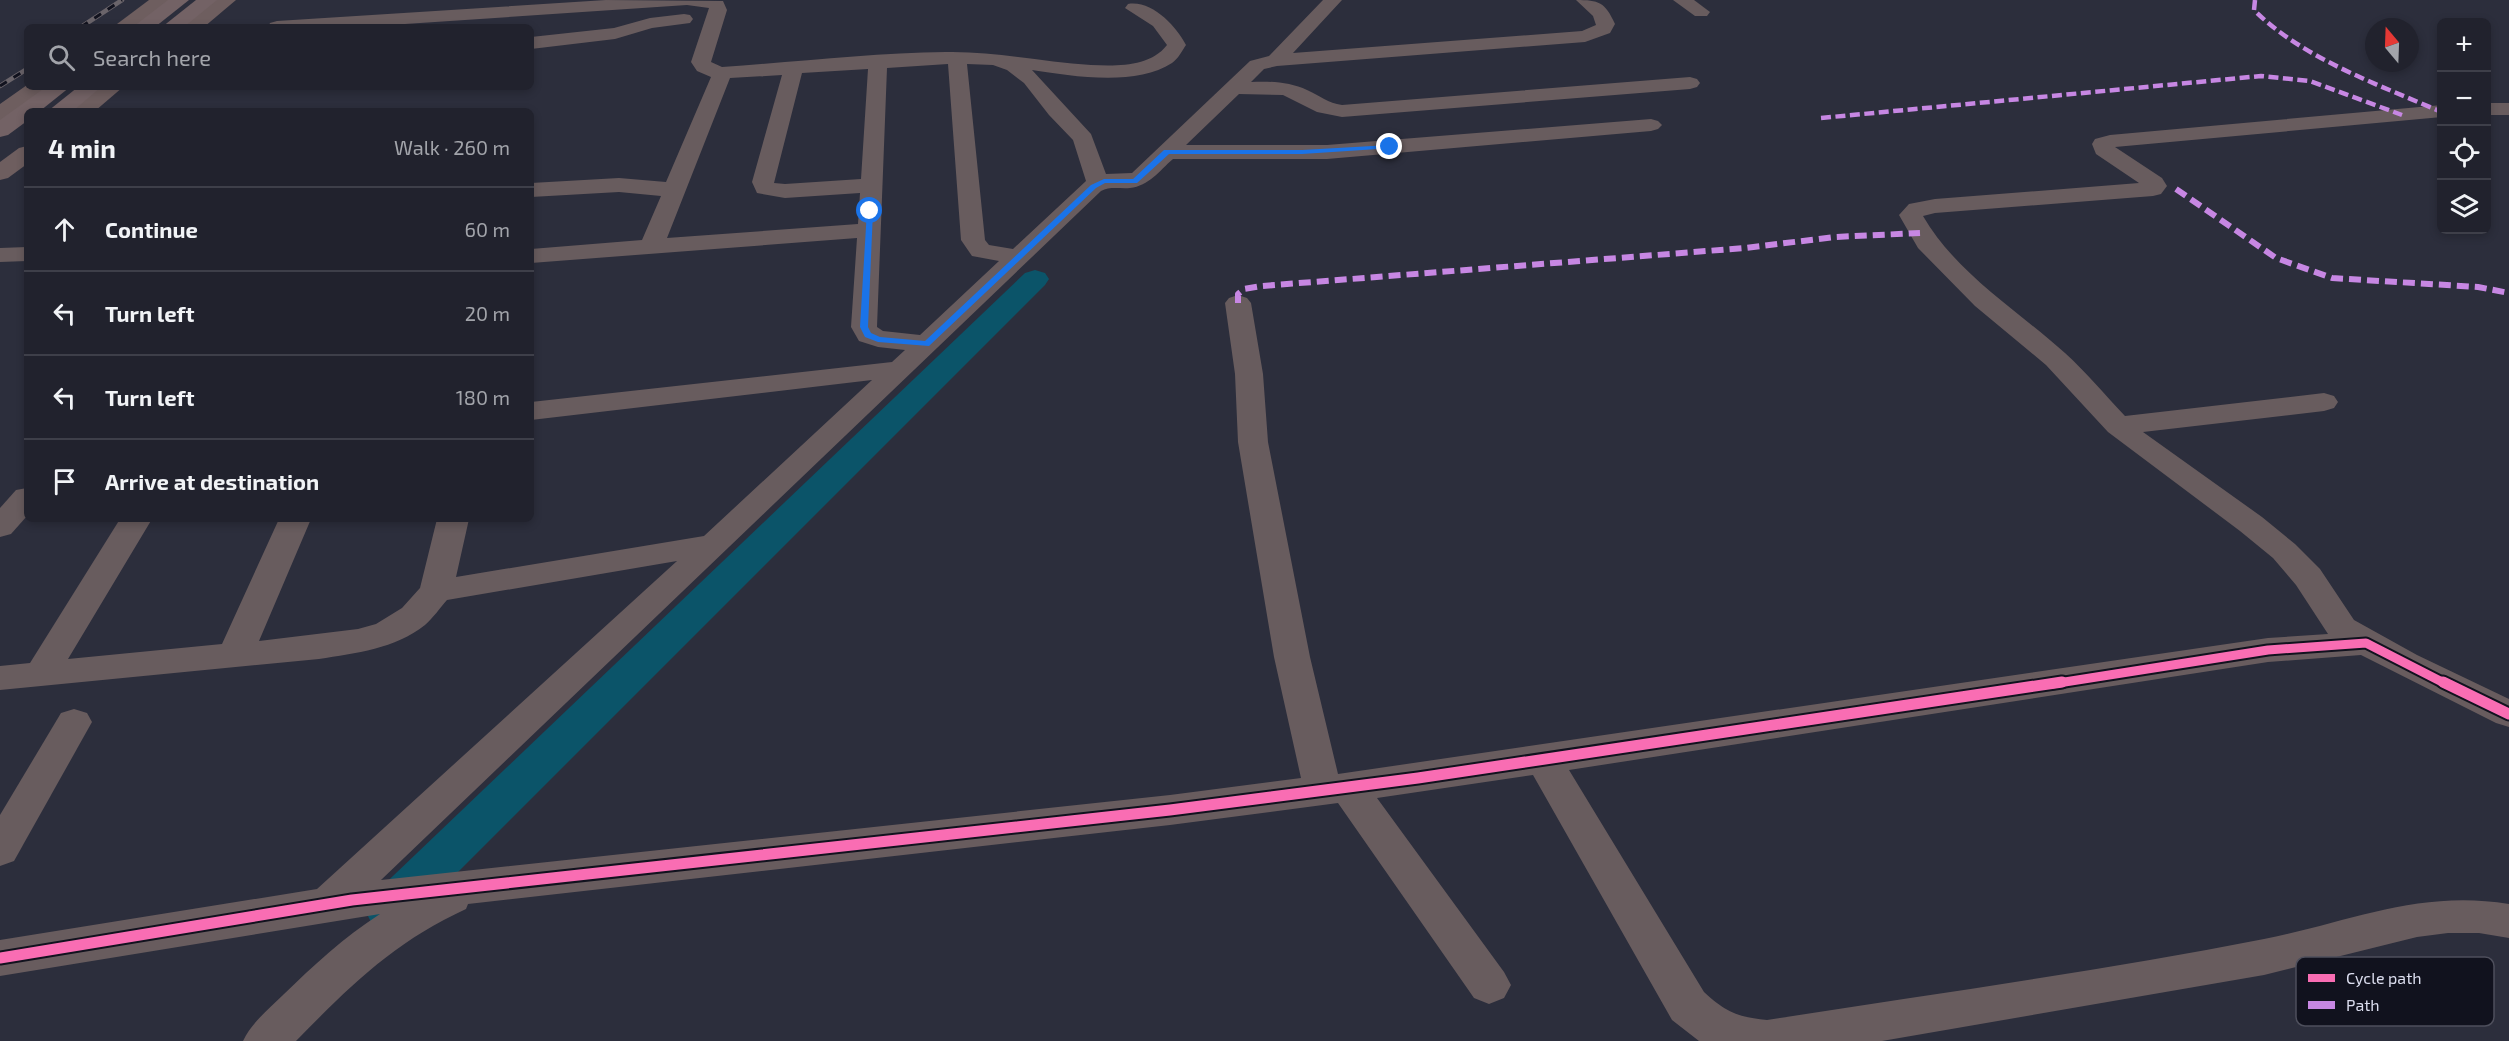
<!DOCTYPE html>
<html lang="en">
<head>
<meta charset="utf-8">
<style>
	body { margin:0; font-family:"Exo 2",sans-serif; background:#292a35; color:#f1f3f6 }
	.controls { position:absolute; right:18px; top:18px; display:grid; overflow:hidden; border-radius:9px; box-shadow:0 3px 9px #0003 }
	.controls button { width:54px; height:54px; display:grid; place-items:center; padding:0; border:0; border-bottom:2px solid #3e3f49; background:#21222d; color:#f1f3f6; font:30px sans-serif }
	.compass { position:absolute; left:2365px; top:18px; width:54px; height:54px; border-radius:50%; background:#21222d; box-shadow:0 3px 9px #0003; rotate:341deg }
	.stop { position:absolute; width:18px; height:18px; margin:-14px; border:4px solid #1a73e8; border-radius:50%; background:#fff }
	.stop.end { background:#1a73e8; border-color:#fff; box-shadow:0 2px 6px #0008 }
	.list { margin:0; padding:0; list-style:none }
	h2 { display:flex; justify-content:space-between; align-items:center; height:78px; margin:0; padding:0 24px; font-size:26px }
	h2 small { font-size:20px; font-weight:400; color:#a2a4aa }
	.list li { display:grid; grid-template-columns:39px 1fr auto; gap:18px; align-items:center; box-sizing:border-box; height:84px; padding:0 24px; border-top:2px solid #3e3f49 }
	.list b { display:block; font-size:22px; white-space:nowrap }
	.list em { font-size:20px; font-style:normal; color:#a2a4aa }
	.icon { flex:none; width:33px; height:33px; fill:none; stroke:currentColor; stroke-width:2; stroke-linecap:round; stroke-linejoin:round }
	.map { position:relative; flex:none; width:2509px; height:1041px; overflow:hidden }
	.search { position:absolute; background:#21222d; box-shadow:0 3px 9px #0003; left:24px; top:24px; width:510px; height:66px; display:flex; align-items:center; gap:15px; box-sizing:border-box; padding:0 21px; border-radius:9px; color:#a2a4aa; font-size:22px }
	.panel { position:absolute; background:#21222d; box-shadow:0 3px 9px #0003; left:24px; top:108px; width:510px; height:414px; border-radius:9px }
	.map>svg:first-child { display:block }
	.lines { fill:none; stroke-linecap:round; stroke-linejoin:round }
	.canal { fill:#0b5469; fill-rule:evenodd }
	.street { fill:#685c5e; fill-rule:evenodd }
	.secondary { fill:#6e5e5f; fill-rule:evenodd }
	.highway { fill:#736265; fill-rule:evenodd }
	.rail-casing { stroke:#6a646a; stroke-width:4.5 }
	.rail { stroke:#11121e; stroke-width:3; stroke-dasharray:8; stroke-linecap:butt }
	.quiet-far1 { stroke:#c787e3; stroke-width:4.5; stroke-dasharray:10 4.5; stroke-linecap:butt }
	.quiet { stroke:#c787e3; stroke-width:6; stroke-dasharray:12 6; stroke-linecap:butt }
	.cycleway-far1-casing { stroke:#11121e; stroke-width:13 }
	.cycleway-casing { stroke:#11121e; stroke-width:15 }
	.cycleway-far1 { stroke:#f96db3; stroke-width:9 }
	.cycleway { stroke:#f96db3; stroke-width:11 }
	.route { fill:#1a73e8 }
	.key { fill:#11121e; stroke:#4e4f5c; stroke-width:1.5 }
	.key-label { font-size:16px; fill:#dbddee }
</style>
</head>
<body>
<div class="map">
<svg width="2509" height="1041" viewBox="0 0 2509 1041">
	<rect width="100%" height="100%" fill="#2c2e3c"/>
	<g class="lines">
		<path class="canal" d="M1035,270L1045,273L1049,279L1045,285L406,924L389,930L372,924L365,910L372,896L1025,273Z"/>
		<g class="street">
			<path d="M606,0L723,1L727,10L711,62L722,67C796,62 871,53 946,52C995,51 1042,62 1091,65C1118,66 1150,67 1167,45L1153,26L1125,8L1128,4C1152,0 1176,26 1186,45C1182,51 1178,59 1172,63C1136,87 1071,76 1032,70L1091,134L1106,174L1132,173L1250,61L1269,56L1323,0H1342L1293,53L1582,31L1596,25L1593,16L1576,0C1599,0 1605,2 1615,24L1610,33L1585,42L1277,66L1264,69L1251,82C1270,81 1290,82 1307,90C1320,96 1328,103 1342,105L1690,77L1697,79L1700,83L1697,87L1690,89L1342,117L1317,112L1283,95L1239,94L1186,145H1327L1651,119L1658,121L1662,125L1658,129L1651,131L1327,159H1173C1159,171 1149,186 1130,188C1120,189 1110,186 1101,191L381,880L1170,795L1301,778L1274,657L1238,442L1235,374L1225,303L1229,298L1238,295L1247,298L1251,303L1263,374L1268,442L1310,657L1338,774L2268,638L2328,634L2296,585L2273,558L2240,531L2108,432L2046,365L1975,306L1918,248L1899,215L1909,204L1935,199L2139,183L2096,154L2092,144L2095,139L2110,135L2442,105V117L2115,147L2162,178L2167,186L2161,194L2153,196L1935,213L1923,216C1957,274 2016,309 2065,353C2086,372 2105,395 2125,416L2324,393L2334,396L2338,402L2334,408L2324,411L2143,432L2262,517L2295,544L2320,569L2354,620L2417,655L2509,699V727L2496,723L2361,655L2268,662L1569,770L1704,992C1726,1012 1737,1017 1767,1020C1933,994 2100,971 2264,939C2350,922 2419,889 2509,904V938L2479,933H2448L2417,937L2264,975L1882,1041H1699L1672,1020L1533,775L1377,798L1504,972L1511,985L1504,998L1489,1004L1474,998L1338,803L1170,825L468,904L466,909C394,942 350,986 296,1041H243C252,1022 268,1010 283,995C313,966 344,937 380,914L0,976V940L317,889L677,561L447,600C440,608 433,618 425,625C395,649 356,653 319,659L0,690V666L30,663L120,519H152L68,659L222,644L279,519H311L259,641L358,629L376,624L402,608L420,588L437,519H469L456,577L704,536L872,380L531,420V402L892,362L905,350L878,347L859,341L851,327L857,238L531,263V249L642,240L661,196L619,192L531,197V183L619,178L666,182L711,77L697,71L691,62L709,8L687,5L360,27H268L270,23L277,21ZM948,64L961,240L972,256L999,261L920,335L883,331L877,327L887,68ZM967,64L993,65L1007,70L1024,83L1049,115L1073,140L1086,181L1013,249L989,245L985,240ZM868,69L861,179L785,184L774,183L802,73ZM782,75L752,182L757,193L785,198L860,193L858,224L667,238L730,78Z"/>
			<path d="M1673,0H1694L1710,12L1707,16H1695Z"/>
			<path d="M684,14L690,15L693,19L690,23L652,28L615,39L531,49V37L614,28L650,18Z"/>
			<rect x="2486" y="103" width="23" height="12"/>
			<path d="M27,247V261L0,262V248Z"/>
			<path d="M27,488V516L11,534L0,537V508L16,490Z"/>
			<path d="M74,709L87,713L92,722L14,861L0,866V815L61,713Z"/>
		</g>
		<g class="secondary">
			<path d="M149,0H170L135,27H113Z"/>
			<path d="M215,0H236L204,27H182Z"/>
			<path d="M27,85V87H48L8,119L0,121V104Z"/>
			<path d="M100,87H123L95,111H71Z"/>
			<path d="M27,146V164L8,178L0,180V162L19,148Z"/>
		</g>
		<g class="highway">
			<path d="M168,0H189L155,27H133Z"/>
			<path d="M196,0H217L184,27H162Z"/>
			<path d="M46,87H70L40,111H27V121L8,135L0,137V120Z"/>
			<path d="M78,87H101L73,111H48Z"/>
		</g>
		<defs>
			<g id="rail">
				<path d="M81,27L122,0"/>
				<path d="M0,86L27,69"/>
			</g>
		</defs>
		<use href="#rail" class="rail-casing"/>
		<use href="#rail" class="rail"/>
		<g class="quiet-far1">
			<path d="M2255,0L2254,10C2302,58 2377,84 2439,111"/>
			<path d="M1821,118L2261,76L2310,81L2402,115"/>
		</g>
		<g class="quiet">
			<path d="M2176,189L2276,258L2332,278L2478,287L2509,293"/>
			<path d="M1238,303V294L1244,289L1262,286L1745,248L1835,237L1920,233"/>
		</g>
		<defs>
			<path id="cycleway-far1" d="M2052,684L2268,650L2366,643L2446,684"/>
			<g id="cycleway">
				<path d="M2443,682L2509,714"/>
				<path d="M0,958L352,900L1170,810L1418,778L2062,682"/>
			</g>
		</defs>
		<use href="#cycleway-far1" class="cycleway-far1-casing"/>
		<use href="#cycleway" class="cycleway-casing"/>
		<use href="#cycleway-far1" class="cycleway-far1"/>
		<use href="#cycleway" class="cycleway"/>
	</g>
	<path class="route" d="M1390,145L1393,148L1302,154H1169L1137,183H1105L1096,188L929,346L878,342L865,337L860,327L867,210L873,211L868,327L871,333L880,337L925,341L1091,185L1104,179H1133L1164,150H1302Z"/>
	<rect x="2296" y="957" width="198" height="69" rx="9" class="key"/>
	<rect x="2308" y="974" width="27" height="8" fill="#f96db3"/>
	<rect x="2308" y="1001" width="27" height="8" fill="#c787e3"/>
	<g class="key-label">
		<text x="2346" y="984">Cycle path</text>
		<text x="2346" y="1011">Path</text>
	</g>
</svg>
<div class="controls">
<button>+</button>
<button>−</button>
<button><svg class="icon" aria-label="locate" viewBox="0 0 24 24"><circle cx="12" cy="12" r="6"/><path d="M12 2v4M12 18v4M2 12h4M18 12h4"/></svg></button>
<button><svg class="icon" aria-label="layers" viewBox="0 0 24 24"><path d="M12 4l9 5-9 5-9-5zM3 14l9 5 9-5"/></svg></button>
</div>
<svg class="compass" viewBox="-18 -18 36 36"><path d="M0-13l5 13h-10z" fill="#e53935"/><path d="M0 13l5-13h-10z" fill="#a2a4aa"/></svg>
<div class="stop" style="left:870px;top:211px"></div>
<div class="stop end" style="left:1390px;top:147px"></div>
<div class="search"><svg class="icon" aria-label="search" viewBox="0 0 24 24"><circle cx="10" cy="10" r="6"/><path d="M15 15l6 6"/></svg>Search here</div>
<section class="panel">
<h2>4 min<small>Walk · 260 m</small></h2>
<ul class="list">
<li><svg class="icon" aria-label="ahead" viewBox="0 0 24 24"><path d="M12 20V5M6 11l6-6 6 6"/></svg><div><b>Continue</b></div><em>60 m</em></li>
<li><svg class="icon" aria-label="left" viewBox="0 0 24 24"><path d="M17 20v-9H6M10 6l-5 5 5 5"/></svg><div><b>Turn left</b></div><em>20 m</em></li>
<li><svg class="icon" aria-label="left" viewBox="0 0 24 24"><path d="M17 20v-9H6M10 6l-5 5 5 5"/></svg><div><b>Turn left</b></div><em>180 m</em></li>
<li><svg class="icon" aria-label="arrive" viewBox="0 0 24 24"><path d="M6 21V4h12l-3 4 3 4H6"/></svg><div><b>Arrive at destination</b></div></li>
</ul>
</section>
</div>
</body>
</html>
